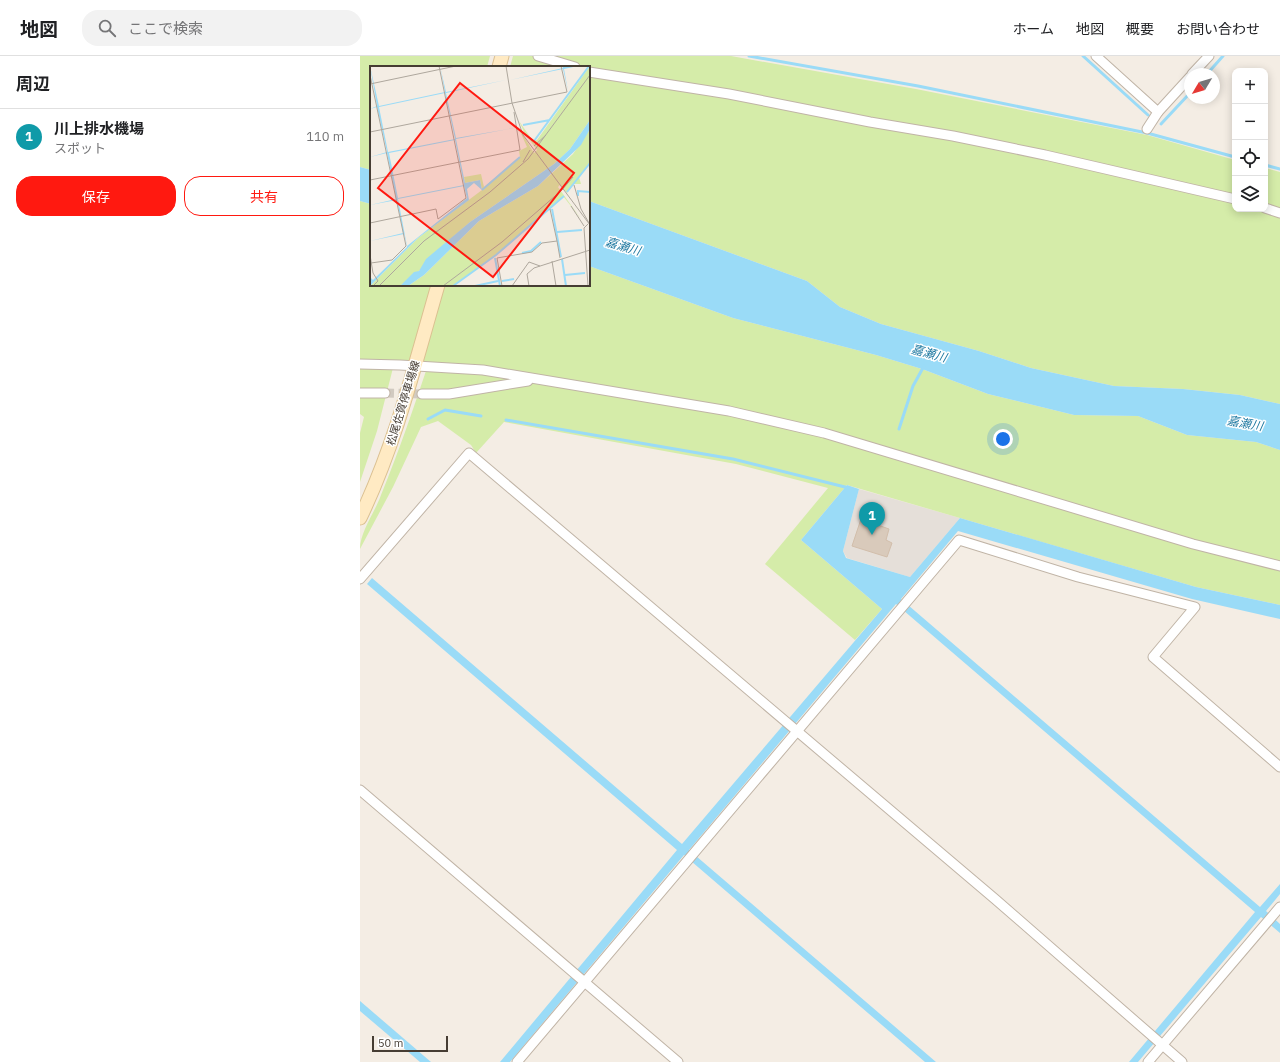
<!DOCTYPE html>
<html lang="ja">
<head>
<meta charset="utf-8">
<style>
	body { margin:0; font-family:"IBM Plex Sans","Noto Sans JP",sans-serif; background:#f2f2f2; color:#202124 }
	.controls { position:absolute; right:12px; top:12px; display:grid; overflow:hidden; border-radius:8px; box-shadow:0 2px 10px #0003 }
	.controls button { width:36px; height:36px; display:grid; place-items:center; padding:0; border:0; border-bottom:1px solid #e0e0e0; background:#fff; color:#202124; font:20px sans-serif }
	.compass { position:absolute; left:824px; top:12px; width:36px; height:36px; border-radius:50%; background:#fff; box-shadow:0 2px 10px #0003; rotate:232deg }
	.scale { position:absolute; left:12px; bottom:10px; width:76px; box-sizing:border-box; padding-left:4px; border:2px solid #463d33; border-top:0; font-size:11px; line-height:14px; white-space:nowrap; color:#463d33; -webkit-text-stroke:3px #fff; paint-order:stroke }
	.you { position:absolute; left:643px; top:383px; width:14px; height:14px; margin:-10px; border:3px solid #fff; border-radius:50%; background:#1a73e8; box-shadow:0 0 0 6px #1a73e833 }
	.badge { display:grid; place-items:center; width:26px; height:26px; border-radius:50%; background:#ff1910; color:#fff; font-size:13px; font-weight:700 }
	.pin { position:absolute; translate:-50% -33px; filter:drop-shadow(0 1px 2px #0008) }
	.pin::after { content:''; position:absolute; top:21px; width:14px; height:12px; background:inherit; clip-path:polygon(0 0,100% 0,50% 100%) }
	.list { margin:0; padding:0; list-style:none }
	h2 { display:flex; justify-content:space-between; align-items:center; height:52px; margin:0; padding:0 16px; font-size:17px }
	h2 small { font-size:13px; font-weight:400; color:#757577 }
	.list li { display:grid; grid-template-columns:26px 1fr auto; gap:12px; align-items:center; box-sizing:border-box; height:56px; padding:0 16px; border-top:1px solid #e0e0e0 }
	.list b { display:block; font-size:15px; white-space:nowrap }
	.list p { margin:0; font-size:13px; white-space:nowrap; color:#757577 }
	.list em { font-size:13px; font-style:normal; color:#757577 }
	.actions { display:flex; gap:8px; padding:12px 16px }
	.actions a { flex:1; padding:9px 0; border:1px solid #ff1910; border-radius:16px; text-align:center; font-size:14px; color:#ff1910 }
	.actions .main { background:#ff1910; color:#fff }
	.icon { flex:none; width:22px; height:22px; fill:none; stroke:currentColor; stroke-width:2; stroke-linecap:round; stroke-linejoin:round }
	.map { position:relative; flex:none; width:920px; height:1006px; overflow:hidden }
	header { display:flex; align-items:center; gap:24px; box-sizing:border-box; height:56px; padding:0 20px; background:#fff; border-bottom:1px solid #e0e0e0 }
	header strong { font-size:19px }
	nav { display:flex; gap:22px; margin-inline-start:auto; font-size:14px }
	.search { width:280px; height:36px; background:#f2f2f2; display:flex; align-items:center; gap:10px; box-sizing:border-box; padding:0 14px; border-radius:16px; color:#757577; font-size:15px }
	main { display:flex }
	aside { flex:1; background:#fff }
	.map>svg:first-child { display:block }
	.industrial { fill:#e5dfd9 }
	.green { fill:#d5eca9 }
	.water { fill:#9adbf7 }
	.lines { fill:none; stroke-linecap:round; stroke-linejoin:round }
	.stream { stroke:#9adbf7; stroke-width:3 }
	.building { fill:#d9cabb; stroke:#d2beab }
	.street-tunnel { stroke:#d1cac1; stroke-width:9; stroke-dasharray:9 4.5; stroke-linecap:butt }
	.street-casing { stroke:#c0b4a6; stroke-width:11 }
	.secondary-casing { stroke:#dbc091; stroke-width:15 }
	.street { stroke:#fff; stroke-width:9 }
	.secondary { stroke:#ffeac3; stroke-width:13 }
	.labels { text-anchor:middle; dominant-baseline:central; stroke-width:3; stroke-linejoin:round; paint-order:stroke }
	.street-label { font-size:11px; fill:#463d33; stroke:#fff }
	.water-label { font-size:12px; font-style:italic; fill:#207aa2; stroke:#fff }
	.inset-river { fill:none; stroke:#9adbf7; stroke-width:2 }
	.inset-road { fill:none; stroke:#aea79d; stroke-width:1 }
	.view { fill:#ff1910; fill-opacity:0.15; stroke:#ff1910; stroke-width:2 }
	.inset-edge { fill:none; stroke:#463d33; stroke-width:2 }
</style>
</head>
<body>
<header>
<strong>地図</strong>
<div class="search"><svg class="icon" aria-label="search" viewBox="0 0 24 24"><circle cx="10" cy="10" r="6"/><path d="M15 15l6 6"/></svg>ここで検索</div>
<nav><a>ホーム</a><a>地図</a><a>概要</a><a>お問い合わせ</a></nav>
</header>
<main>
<aside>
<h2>周辺<small></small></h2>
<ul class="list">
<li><span class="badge" style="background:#0f9aa8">1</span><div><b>川上排水機場</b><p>スポット</p></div><em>110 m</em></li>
</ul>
<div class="actions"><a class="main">保存</a><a>共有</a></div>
</aside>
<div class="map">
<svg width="920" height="1006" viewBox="0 0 920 1006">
	<rect width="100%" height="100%" fill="#f4ede4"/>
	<path class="industrial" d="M499,433L600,462L550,521L487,502L483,495Z"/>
	<g class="green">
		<path d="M0,0H130L127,11H11V114L0,111Z"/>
		<path d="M153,0H371L556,33L787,79L875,104V153H905V112L920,116V348L880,339L823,333L754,330L671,312L619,295L521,268L480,251L447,225L229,145V11H150Z"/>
		<path d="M0,145L11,148V229H229V210L373,262L516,299L562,313L628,338L714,359L778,360L827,379L896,386L920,394V549L836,531L487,429L441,484L522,553L495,584L405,508L468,432L376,408L144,366L116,397L111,389L78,365L61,371L33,431L0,493C0,476 15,456 21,439C39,395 54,351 69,306L35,304L17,375L0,426V377L4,361L0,358Z"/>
	</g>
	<g class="water">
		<path d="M0,111L11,114V148L0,145Z"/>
		<path d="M229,145L447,225L480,251L521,268L619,295L671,312L754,330L823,333L880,339L920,348V394L896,386L827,379L778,360L714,359L628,338L562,313L516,299L373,262L229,210Z"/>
		<path d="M487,429L499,433L483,495L486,502L550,521L600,462L836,531L920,549V563L832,543L598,475L541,543L900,851L920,828V838L906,855L920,868V877L901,861L778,1006H769L895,856L536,548L329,794L576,1006H565L324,799L150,1006H140L317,794L7,528L12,522L322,788L522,553L441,484Z"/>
		<path d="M0,945L71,1006H60L0,955Z"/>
	</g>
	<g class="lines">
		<g class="stream">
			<path d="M389,0L558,30L787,77L875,101"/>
			<path d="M723,0L788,59"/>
			<path d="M847,18L863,0"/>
			<path d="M801,68L830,37"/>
			<path d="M905,109L920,113"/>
			<path d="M68,363L85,354L121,360"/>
			<path d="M146,364L373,403L485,431"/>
			<path d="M539,373L553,330L564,310"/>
		</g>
	</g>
	<path class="building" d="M501,463L529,473L526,484L532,487L527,501L492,490Z"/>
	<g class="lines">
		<path class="street-tunnel" d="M25,337L62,338"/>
		<defs>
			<g id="street">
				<path d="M178,0L215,11"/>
				<path d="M736,0L798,56L830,21"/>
				<path d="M229,16L369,38L510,66L593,80L685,99L875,143"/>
				<path d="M832,18L849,0"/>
				<path d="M787,73L798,56"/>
				<path d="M905,152L920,157"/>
				<path d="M0,308L40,309L123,314L369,355L464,377L833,488L920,510"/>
				<path d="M0,337H25"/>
				<path d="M62,338H89L168,325"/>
				<path d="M0,523L109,397L635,843L822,1006"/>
				<path d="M0,734L318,1006"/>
				<path d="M157,1006L599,484L718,521L835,551L793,601L920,711"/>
				<path d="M788,1006L920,851"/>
			</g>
			<g id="secondary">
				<path d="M139,11L142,0"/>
				<path d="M0,462C36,387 55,308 78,229"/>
			</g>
		</defs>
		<use href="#street" class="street-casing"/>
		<use href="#secondary" class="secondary-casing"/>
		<use href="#street" class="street"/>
		<use href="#secondary" class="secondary"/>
	</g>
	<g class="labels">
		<g class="street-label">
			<text transform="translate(43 347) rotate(-73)">松尾佐賀停車場線</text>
		</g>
		<g class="water-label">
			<text transform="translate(263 190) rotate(16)">嘉瀬川</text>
			<text transform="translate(569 297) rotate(15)">嘉瀬川</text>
			<text transform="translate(885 367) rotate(10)">嘉瀬川</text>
		</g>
	</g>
	<g transform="translate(10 10)">
		<rect width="220" height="220" fill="#f4ede4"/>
		<path d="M220,0V54L200,83L184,98L100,156L67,185L49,205L30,220H0L48,172L112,124L110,114L95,117L94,111L111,108L114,121L150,91L149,85L157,81L148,61L164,87L167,84L154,66L149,55L163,75L167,74ZM220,63V96L209,111L211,118H204L197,127L190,119L188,121L211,153L193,130L126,189L82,220H38L54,209L109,155L168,120L203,88Z" fill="#d5eca9"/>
		<path d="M0,0L9,40L75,26L70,0L76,26L136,14L76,27L86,72L144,62L86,73L95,117L110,114L112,124L104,117L97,123L99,134L48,172L0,220V211L3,214L37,181L34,168L0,175L33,167L27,134L0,139L26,133L17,87L0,91L17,86L7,41L0,43L7,40ZM75,27L85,73L18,86L9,41ZM85,74L94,119L28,132L19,87ZM94,120L97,132L37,180L28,133ZM192,0H208L194,3L198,25L193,3L140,14L193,2ZM220,54V63L211,79L168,120L109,155L54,209L38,220H30L44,206L49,205L56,193L100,156L184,98L200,83Z" fill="#9adbf7" fill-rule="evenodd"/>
		<path class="inset-river" d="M153,59L180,54M164,75L219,0M112,124L150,91M197,126L220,97M208,130V125L220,126M182,143L191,191M187,166L212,164M152,187L161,185L171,176M125,192L130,220M192,193L196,220M195,209L215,207M132,215L144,213M83,220L126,189L194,130M105,220L128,215"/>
		<path class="inset-road" d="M136,0L142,37L153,69L220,159M0,9L36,180L22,194L1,197M0,18L86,0M0,66L197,26L191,0M164,80L176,69M153,96L160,84M0,114L150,84L144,46M204,119L211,143L219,157M201,140L214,160M180,143L187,175M0,157L66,143L68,153L96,132L69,0M0,189L3,207L8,215L3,220M182,195L186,220M9,220L54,175L120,126L158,93L220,9M73,220L132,176L192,124L203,111M132,220L127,192L162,186L172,177L187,175L190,192M142,220L159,196L170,200M159,220L157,208L164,202L220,184M218,220L214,162L218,158"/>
		<path class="view" d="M90,17L204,107L123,211L8,122Z"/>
		<rect width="220" height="220" class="inset-edge"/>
	</g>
</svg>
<div class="controls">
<button>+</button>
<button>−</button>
<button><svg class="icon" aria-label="locate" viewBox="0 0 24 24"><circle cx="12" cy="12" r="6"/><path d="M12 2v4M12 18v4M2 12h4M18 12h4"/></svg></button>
<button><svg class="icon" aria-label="layers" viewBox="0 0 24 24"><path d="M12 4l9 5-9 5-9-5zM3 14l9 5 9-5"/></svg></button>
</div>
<svg class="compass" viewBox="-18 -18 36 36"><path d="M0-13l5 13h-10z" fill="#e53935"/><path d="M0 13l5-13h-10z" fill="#757577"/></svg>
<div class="scale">50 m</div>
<div class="you"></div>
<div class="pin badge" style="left:512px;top:479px;background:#0f9aa8">1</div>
</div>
</main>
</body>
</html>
